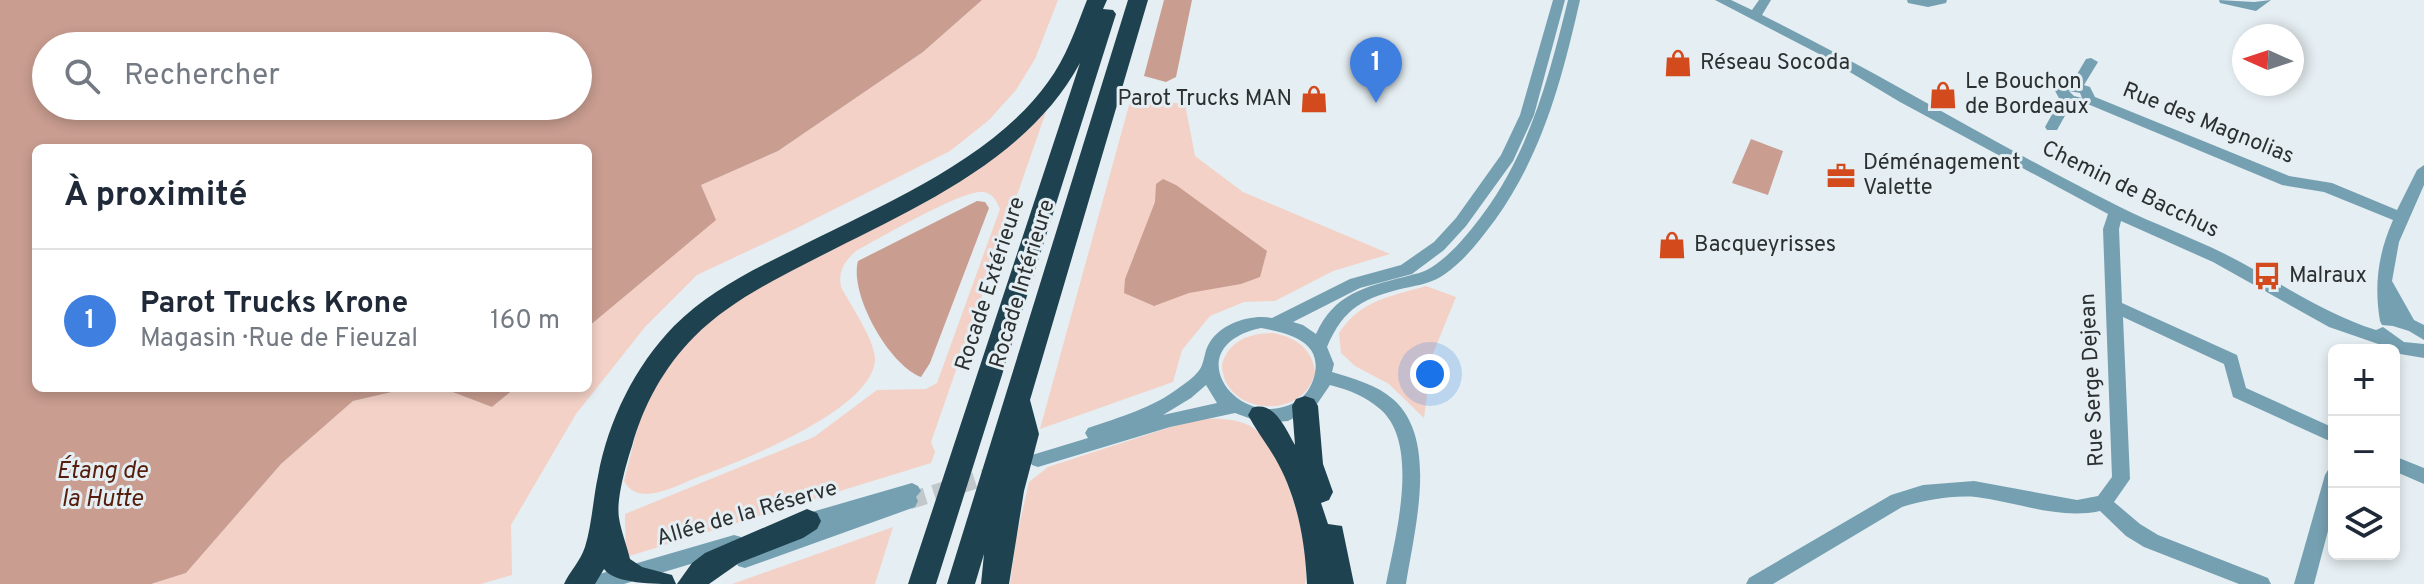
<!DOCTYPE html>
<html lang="fr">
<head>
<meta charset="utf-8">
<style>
	body { margin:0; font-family:Overpass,sans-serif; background:#f6f6f7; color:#1f2937 }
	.controls { position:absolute; right:24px; bottom:24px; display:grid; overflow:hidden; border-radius:12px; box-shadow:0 4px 12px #0003 }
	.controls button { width:72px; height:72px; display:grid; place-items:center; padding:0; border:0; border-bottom:2px solid #e0e1e3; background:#fff; color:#1f2937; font:40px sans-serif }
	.compass { position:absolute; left:2232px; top:24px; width:72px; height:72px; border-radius:50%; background:#fff; box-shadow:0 4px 12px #0003; rotate:273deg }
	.you { position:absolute; left:1430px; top:374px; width:28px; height:28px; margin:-20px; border:6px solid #fff; border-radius:50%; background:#1a73e8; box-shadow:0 0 0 12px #1a73e833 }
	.badge { display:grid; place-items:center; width:52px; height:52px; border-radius:50%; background:#0f766e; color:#fff; font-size:26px; font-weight:700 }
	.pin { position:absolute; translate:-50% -66px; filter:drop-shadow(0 2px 4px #0008) }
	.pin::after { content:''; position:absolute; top:42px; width:28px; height:24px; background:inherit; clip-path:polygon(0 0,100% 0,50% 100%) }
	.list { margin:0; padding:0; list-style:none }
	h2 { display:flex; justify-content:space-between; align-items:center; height:104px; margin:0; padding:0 32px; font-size:34px }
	h2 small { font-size:26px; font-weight:400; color:#747a83 }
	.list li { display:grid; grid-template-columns:52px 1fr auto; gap:24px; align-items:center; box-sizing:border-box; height:144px; padding:0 32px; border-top:2px solid #e0e1e3 }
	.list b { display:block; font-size:30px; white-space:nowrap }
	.list p { margin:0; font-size:26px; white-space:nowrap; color:#747a83 }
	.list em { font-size:26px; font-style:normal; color:#747a83 }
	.icon { flex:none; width:44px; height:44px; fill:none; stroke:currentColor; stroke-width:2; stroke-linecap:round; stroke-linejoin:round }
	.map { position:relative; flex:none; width:2424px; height:584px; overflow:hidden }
	.search { position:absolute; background:#fff; box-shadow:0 4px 12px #0003; left:32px; top:32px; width:560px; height:88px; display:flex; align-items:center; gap:20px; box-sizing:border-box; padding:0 28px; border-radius:44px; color:#747a83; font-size:30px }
	.panel { position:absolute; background:#fff; box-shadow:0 4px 12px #0003; left:32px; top:144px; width:560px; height:248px; border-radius:12px }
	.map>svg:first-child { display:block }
	.green { fill:#f3d1c7 }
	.water { fill:#c99d90; fill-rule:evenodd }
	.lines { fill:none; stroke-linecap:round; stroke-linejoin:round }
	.minor-tunnel { stroke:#c0c8cb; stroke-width:17; stroke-dasharray:17 9; stroke-linecap:butt }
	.minor { fill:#75a0b1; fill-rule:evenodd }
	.highway { fill:#1e424f; fill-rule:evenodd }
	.labels { text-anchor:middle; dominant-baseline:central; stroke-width:6; stroke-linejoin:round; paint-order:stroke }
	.poi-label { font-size:22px; fill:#2c3031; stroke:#e5eef2; text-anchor:start }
	.street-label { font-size:22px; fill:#2c3031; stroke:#e5eef2 }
	.water-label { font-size:24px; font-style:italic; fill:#551e0d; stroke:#e5eef2 }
</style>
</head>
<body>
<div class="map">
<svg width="2424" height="584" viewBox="0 0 2424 584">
	<rect width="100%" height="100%" fill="#e5eef2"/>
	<g class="green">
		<path d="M982,0H1058L1035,59L1016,90L989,120L950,151L795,229L697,275L645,327L576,414L511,525L512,575L481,584H151L186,573L281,464L353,401L409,388H442L492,407L515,388H588V327L715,220L701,185L778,151L923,52Z"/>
		<path d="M1131,98L1185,104L1195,156L1243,192L1390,254L1333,271L1275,301L1244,302L1210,316L1182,350L1173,382L1040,429Z"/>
		<path d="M1046,112L931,442L935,452L931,463L626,557L625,514L814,437L877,390L926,389L937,383L1000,209C996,201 994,194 984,192C963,189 879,239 856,251C844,262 838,271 841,287C850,304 876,342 875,360C872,410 743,460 701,476C678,484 639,509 624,481L640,417L668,360L710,315L999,151Z"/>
		<path d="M1426,286L1456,297L1432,356L1424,418L1389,384L1355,366L1341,353L1339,333C1361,300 1389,297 1426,286Z"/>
		<path d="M1273,333C1295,337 1313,349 1315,373C1303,422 1222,415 1222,364C1229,341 1249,333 1273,333Z"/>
		<path d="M1195,419C1214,419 1233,417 1250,426C1282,443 1313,549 1305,584H1010L1016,539L1029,482L1048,467Z"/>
		<path d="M893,527L875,584H732Z"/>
	</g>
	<g class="water">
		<path d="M0,0H982L923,52L778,151L701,185L716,220L588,327V148H36V388H409L353,401L281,464L186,573L151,584H0ZM46,46H578V106H46Z"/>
		<path d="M1164,0H1192L1176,77L1166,82L1144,76Z"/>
		<path d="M1751,139L1783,151L1768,195L1732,183Z"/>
		<path d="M1163,179L1176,185L1267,251L1260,277L1241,284L1189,293L1154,306L1124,293L1125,279L1155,202L1156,184Z"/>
		<path d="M977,201L985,202L989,208L930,363L921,377C889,365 849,294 858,261Z"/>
		<path d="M442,388H515L492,407Z"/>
	</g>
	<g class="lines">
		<path class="minor-tunnel" d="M909,501L999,473"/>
		<g class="minor">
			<path d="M1553,0H1565L1534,115L1513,161L1466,226L1444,250L1412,274L1360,288L1293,322L1303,325L1316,334C1334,294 1364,287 1404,277C1414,274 1423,273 1432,267C1453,253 1468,234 1483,214C1530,150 1549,77 1568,0H1580C1562,79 1543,153 1495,220C1480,240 1465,260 1445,274C1433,283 1419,285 1405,288C1364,298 1344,307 1327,347L1334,364L1332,372C1354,379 1376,384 1394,400C1439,441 1414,531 1406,584H1386C1395,538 1421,444 1380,409C1365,396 1349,390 1330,385L1315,407L1288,421L1262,423L1235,413L1170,427L1038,467L1032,465L1029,460L1032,455L1088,438L1085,433L1088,428C1120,417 1153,408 1180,387C1187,382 1199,374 1202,365C1205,357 1205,349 1210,342C1222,323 1251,314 1272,318L1350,279L1401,265L1434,242L1456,218L1501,155L1520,115ZM1261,328C1286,333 1321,340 1315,373C1313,383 1308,393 1300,399C1242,439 1172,347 1261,328ZM1206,385L1217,403L1163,415L1191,398Z"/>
			<path d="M1715,0H1731L1752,10L1759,0H1771L1762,15C1884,75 1999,147 2120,207C2154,224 2191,237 2225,254C2277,280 2320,312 2376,330L2383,327L2404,342L2424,344V358L2400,354L2387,347L2329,327L2213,262L2121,221L2119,229L2122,303L2237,355L2246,388L2334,428V443L2233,397L2224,364L2123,317L2130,479L2114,502L2140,524L2158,535L2268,578L2271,584H2239L2144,547L2126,536L2100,511C2058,520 2018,502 1976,497C1953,495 1925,500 1902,507L1773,584H1746L1749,578L1891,495L1923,485L1974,481L2077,500L2098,496L2112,477L2103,229L2108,214L1900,102L1823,56Z"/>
			<path d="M1907,0H1947L1946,3L1928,7L1908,3Z"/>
			<path d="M2219,0L2254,2L2271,0L2256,11L2220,3Z"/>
			<path d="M2091,58L2098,62L2084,85L2090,87L2095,97L2289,176L2332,183L2397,210L2417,170L2424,165V185L2399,242L2392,281L2414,320L2424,325V340L2409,331L2393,326L2382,325L2380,321C2374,285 2378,254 2393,220L2324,192L2282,185L2090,105H2071L2057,130H2047L2045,127L2060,100L2054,89L2064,82L2073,81L2086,59ZM2069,91L2080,93L2082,98L2074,96Z"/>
			<path d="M2394,456L2424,468V484L2394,471Z"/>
			<path d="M2334,467V508L2314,584H2294L2325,475L2328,470Z"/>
			<path d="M912,483L918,486L921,491L916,497L918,501L915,507L745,568L738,566L736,560L738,554L810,528L798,532L791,530L789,524L791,518Z"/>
			<path d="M734,535L741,537L743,543L741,549L734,551L624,584H586L589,578L596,575Z"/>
		</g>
		<g class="highway">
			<path d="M1087,0H1107L1103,9L1113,10L1116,14L936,584H908L1080,63C1025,165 903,213 805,264C766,284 726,305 694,337C664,367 643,406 632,446C626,464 616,500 619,518C621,531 627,546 630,559L642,567L672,575L676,584C655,584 615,584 604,569L595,584H564C570,571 580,562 585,547C592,524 593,499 598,476C608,421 635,366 674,326C707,293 750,271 791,251C875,208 992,161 1048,82C1066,58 1076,28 1087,0Z"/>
			<path d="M1128,0H1148L1030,400L1039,434L1024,491L1009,584H981L984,554L975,584H947Z"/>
			<path d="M1305,396L1314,399L1318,406L1323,464L1333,492L1329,500L1321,503L1328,524L1342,526L1354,584H1307C1305,540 1297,496 1275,458C1266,443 1256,430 1248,415L1252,408C1274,400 1285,428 1295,445L1292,406L1296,399Z"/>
			<path d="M807,509L817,513L821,521L817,529L803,538L739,563L709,584H677L692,563L705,553Z"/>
		</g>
	</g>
	<defs>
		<symbol id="shop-bare" viewBox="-9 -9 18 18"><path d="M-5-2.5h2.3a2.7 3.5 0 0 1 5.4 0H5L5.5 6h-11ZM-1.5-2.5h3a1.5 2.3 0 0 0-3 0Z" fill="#d34b1d" stroke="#e5eef2" stroke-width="2.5" paint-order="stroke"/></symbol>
		<symbol id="office-bare" viewBox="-9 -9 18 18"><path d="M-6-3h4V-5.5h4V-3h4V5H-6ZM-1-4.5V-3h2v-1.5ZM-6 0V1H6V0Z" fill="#d34b1d" stroke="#e5eef2" stroke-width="2.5" paint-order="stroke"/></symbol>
		<symbol id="bus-bare" viewBox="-9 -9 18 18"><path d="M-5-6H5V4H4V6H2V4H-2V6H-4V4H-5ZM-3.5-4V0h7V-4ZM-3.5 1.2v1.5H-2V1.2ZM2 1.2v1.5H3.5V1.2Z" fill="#d34b1d" stroke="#e5eef2" stroke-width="2.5" paint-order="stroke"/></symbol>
	</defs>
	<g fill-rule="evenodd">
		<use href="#shop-bare" x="1658" y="43" width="40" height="40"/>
		<use href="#shop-bare" x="1923" y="75" width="40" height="40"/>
		<use href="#shop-bare" x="1294" y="79" width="40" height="40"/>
		<use href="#office-bare" x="1821" y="156" width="40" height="40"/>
		<use href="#shop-bare" x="1652" y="225" width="40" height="40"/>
		<use href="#bus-bare" x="2247" y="256" width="40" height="40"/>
	</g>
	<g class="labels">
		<g class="poi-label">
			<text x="1700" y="63">Réseau Socoda</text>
			<text x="1965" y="82">Le Bouchon<tspan x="1965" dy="25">de Bordeaux</tspan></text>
			<text x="1292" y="99" text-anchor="end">Parot Trucks MAN</text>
			<text x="1863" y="163">Déménagement<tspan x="1863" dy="25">Valette</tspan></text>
			<text x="1694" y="245">Bacqueyrisses</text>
			<text x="2289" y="276">Malraux</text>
		</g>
		<g class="street-label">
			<text transform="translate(2208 124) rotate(22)">Rue des Magnolias</text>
			<text transform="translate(2130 190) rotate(26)">Chemin de Bacchus</text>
			<text transform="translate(991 284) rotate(-72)">Rocade Extérieure</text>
			<text transform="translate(1023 284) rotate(-73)">Rocade Intérieure</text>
			<text transform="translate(2093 380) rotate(-93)">Rue Serge Dejean</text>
			<text transform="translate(747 514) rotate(-16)">Allée de la Réserve</text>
		</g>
		<g class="water-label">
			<text x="102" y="472">Étang de<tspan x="102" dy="28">la Hutte</tspan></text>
		</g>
	</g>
</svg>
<div class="controls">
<button>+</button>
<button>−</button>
<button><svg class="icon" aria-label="layers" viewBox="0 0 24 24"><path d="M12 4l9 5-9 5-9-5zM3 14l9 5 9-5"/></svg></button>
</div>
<svg class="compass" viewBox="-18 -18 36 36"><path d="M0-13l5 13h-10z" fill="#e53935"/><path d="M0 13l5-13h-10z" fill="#747a83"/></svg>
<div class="you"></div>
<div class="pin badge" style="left:1376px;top:103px;background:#3f7fe0">1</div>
<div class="search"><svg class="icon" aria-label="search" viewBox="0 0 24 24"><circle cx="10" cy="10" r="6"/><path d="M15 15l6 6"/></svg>Rechercher</div>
<section class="panel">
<h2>À proximité<small></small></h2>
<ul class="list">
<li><span class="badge" style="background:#3f7fe0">1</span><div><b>Parot Trucks Krone</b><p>Magasin · Rue de Fieuzal</p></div><em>160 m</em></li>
</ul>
</section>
</div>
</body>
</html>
